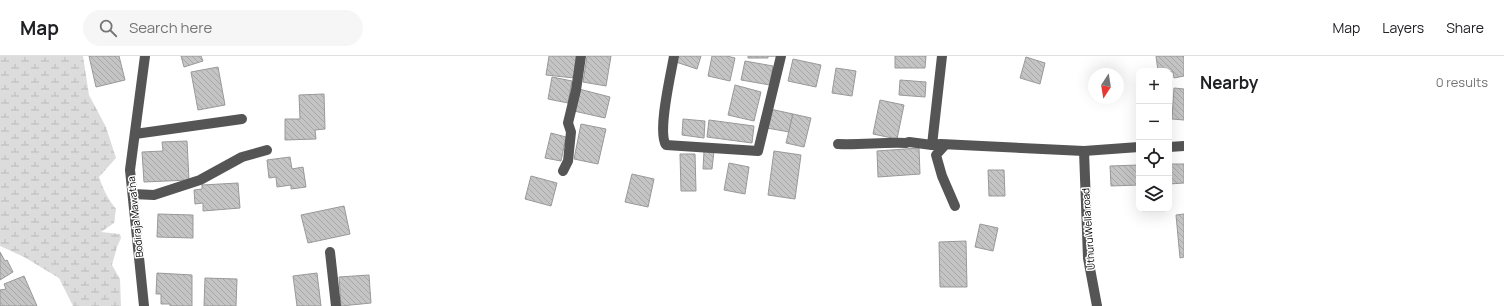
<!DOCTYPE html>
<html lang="en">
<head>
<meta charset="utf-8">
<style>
	body { margin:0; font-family:Manrope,sans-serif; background:#f6f6f6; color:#202124 }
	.controls { position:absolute; right:12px; top:12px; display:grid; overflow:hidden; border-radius:8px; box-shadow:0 4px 16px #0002 }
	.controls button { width:36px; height:36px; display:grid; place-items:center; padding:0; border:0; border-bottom:1px solid #e0e0e0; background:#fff; color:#202124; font:20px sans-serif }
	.compass { position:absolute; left:1088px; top:12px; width:36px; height:36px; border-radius:50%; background:#fff; box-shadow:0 4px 16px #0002; rotate:192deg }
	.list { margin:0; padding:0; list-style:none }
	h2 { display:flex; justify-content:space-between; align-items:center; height:52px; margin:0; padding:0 16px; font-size:17px }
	h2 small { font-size:13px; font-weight:400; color:#757577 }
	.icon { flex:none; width:22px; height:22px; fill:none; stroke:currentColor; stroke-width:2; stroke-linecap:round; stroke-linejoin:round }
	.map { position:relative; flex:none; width:1184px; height:250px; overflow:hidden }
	header { display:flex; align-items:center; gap:24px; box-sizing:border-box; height:56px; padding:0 20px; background:#fff; border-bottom:1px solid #e0e0e0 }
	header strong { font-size:19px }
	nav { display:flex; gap:22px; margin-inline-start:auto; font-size:14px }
	.search { width:280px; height:36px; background:#f6f6f6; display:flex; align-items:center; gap:10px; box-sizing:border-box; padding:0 14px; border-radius:22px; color:#757577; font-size:15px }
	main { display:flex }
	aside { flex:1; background:#fff }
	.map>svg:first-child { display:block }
	.wetland { fill:url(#wetland-marsh) }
	.building { fill:url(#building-back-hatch); stroke:#999 }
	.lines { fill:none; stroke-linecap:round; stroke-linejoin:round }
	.minor { stroke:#555; stroke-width:10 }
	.labels { text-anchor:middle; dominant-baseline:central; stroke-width:3; stroke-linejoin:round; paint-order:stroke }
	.street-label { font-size:10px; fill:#000; stroke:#fff }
</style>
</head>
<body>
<header>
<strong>Map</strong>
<div class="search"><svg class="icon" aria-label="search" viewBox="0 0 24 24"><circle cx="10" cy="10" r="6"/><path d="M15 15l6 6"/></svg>Search here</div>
<nav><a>Map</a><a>Layers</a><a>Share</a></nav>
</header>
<main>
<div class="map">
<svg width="1184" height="250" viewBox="0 0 1184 250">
	<defs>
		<pattern id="wetland-marsh" width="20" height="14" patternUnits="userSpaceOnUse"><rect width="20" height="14" fill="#dcdcdc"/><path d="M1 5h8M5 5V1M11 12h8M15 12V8" fill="none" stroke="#bbb"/></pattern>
		<pattern id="building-back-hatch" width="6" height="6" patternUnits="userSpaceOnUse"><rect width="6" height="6" fill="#c4c4c4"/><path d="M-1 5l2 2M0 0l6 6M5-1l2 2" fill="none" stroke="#a7a7a7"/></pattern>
	</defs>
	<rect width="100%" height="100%" fill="#fff"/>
	<path class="wetland" d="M0,0H83L89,39L106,71L116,102L99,121C103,133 108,143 116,153L114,167L101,176L120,178L121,182L117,191L112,209L120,223L121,250H73L59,222L24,201L0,190Z"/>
	<g class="building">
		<path d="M89,0H119L125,24L96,31Z"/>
		<path d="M181,0H201L203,5L184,11Z"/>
		<path d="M549,0H576L574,22L546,19Z"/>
		<path d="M587,0H611L606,30L583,26Z"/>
		<path d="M678,0H701L697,13L676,6Z"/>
		<path d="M712,0H727L735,2L730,25L708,20Z"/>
		<path d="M748,0H777H768V2H748Z"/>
		<path d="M895,0H926L925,12H895Z"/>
		<path d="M1156,0H1184V20L1174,22L1173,16L1158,15Z"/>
		<path d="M1026,1L1045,7L1040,28L1020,22Z"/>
		<path d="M793,3L821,9L816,31L788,25Z"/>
		<path d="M745,5L773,10L770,29L741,24Z"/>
		<path d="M218,11L225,49L198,54L191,16Z"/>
		<path d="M836,12L856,15L852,40L832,37Z"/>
		<path d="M552,21L572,25L568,47L548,43Z"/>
		<path d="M900,24L926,26L925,41L899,39Z"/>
		<path d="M735,29L761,36L754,65L728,59Z"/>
		<path d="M1174,32L1184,33V64L1172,63Z"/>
		<path d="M579,33L610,41L605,62L574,55Z"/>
		<path d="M324,38L325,73L315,74L316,83L285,84V63H300L299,39Z"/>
		<path d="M880,44L904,49L897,83L873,78Z"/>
		<path d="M770,53L793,58L789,76L767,72Z"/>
		<path d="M793,58L811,62L804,91L786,87Z"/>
		<path d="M683,63L705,65L704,82L682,79Z"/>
		<path d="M709,64L754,70L752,87L707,81Z"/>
		<path d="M581,68L606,73L598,108L574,103Z"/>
		<path d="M551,77L566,81L561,105L545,102Z"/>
		<path d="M187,85L189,124L144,126L142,96L163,95L162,86Z"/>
		<path d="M919,92L920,118L878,121L877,95Z"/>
		<path d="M704,95H714L712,113H703Z"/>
		<path d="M774,95L801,99L795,143L768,139Z"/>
		<path d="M680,98H695L696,135H681Z"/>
		<path d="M290,101L292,113L303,111L306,131L291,133V129L277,131L276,121L269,122L267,104Z"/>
		<path d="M729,107L749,111L745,138L724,134Z"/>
		<path d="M1169,108H1184V127L1169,128Z"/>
		<path d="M1139,109V129L1111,130L1110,110Z"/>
		<path d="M988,114H1004L1005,140H989Z"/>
		<path d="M632,118L654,123L648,151L625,146Z"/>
		<path d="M531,120L557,127L551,150L525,143Z"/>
		<path d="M238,127L240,152L203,155V147L195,148L194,134L202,133V129Z"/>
		<path d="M344,150L350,178L308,187L301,159Z"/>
		<path d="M158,158L193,159V182L157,181Z"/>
		<path d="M1184,158V201L1180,202L1176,159Z"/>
		<path d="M980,168L998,172L993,195L975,191Z"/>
		<path d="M966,185L967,231H940L939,186Z"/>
		<path d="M0,196L5,205L7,204L13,216L0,224Z"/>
		<path d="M157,217L192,219V250H170V248H161V238H156Z"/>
		<path d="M317,217L321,250H297L293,220Z"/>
		<path d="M369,219L371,247L341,250L339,221Z"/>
		<path d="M24,220L37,250H0V234L6,233L4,228Z"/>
		<path d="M205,222L237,223L236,250H204Z"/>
	</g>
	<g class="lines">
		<g class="minor">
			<path d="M674,0C671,18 657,76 666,89L758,95L781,0"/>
			<path d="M942,0L932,89L941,88L1084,95L1139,91"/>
			<path d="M135,78L242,63"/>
			<path d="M838,88C861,89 883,86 906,87L909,86L932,89"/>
			<path d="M945,89L936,99L942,120L955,150"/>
			<path d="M1169,91L1184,90"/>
			<path d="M1084,95L1088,202L1097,250"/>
			<path d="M563,115L568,105L571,76L568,67L576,34L581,0"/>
			<path d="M133,138L154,139L200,124L242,101L267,94"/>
			<path d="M330,196L336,250"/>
			<path d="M144,250L130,114L145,0"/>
		</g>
	</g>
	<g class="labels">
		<g class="street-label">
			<text transform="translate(135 161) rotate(-96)">Bodiraja Mawatha</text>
			<text transform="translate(1088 173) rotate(-94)">Uthuru Wella road</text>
		</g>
	</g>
</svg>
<div class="controls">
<button>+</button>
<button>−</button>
<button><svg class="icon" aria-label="locate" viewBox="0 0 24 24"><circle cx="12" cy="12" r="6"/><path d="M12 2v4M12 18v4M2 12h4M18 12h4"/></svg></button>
<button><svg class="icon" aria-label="layers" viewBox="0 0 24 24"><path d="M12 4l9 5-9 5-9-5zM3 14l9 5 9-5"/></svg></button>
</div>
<svg class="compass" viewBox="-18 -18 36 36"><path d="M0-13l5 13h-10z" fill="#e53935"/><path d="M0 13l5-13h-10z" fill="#757577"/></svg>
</div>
<aside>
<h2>Nearby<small>0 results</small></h2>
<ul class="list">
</ul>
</aside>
</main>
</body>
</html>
